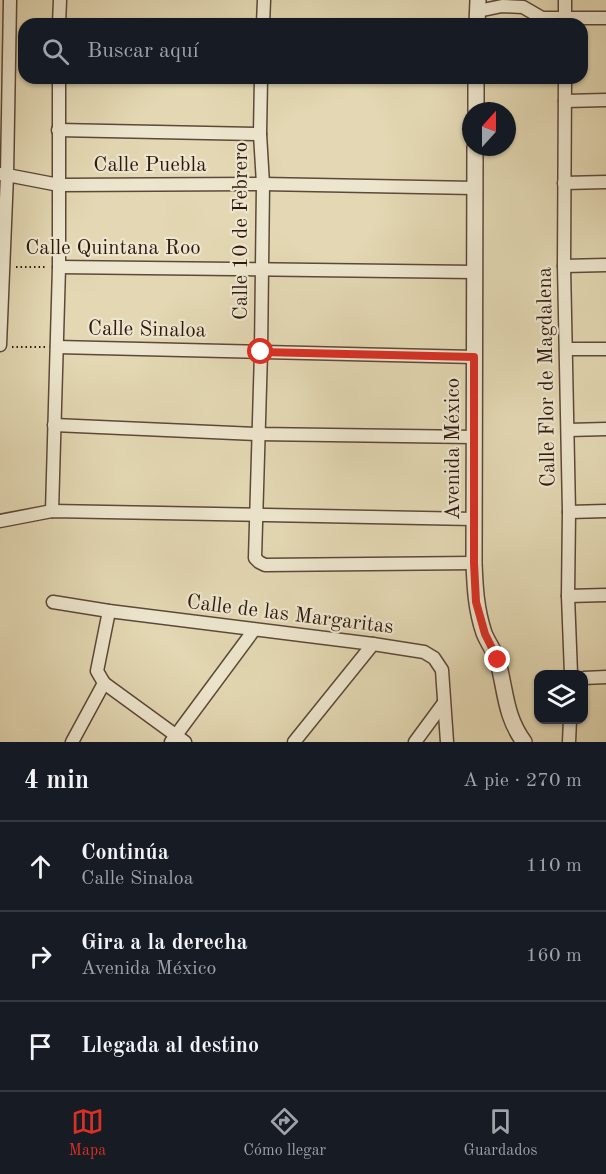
<!DOCTYPE html>
<html lang="es">
<head>
<meta charset="utf-8">
<style>
	body { margin:0; font-family:"Old Standard TT",serif; background:#20242c; color:#f1f3f6 }
	.controls { position:absolute; right:18px; bottom:18px; display:grid; overflow:hidden; border-radius:12px; box-shadow:0 2px 4px #0004 }
	.controls button { width:54px; height:54px; display:grid; place-items:center; padding:0; border:0; border-bottom:2px solid #363941; background:#171b24; color:#f1f3f6; font:30px sans-serif }
	.compass { position:absolute; left:462px; top:102px; width:54px; height:54px; border-radius:50%; background:#171b24; box-shadow:0 2px 4px #0004; rotate:21deg }
	.stop { position:absolute; width:18px; height:18px; margin:-14px; border:4px solid #d93025; border-radius:50%; background:#fff }
	.stop.end { background:#d93025; border-color:#fff; box-shadow:0 2px 6px #0008 }
	.list { margin:0; padding:0; list-style:none }
	h2 { display:flex; justify-content:space-between; align-items:center; height:78px; margin:0; padding:0 24px; font-size:26px }
	h2 small { font-size:20px; font-weight:400; color:#9ea1a6 }
	.list li { display:grid; grid-template-columns:39px 1fr auto; gap:18px; align-items:center; box-sizing:border-box; height:90px; padding:0 24px; border-top:2px solid #363941 }
	.list b { display:block; font-size:22px; white-space:nowrap }
	.list p { margin:0; font-size:20px; white-space:nowrap; color:#9ea1a6 }
	.list em { font-size:20px; font-style:normal; color:#9ea1a6 }
	.icon { flex:none; width:33px; height:33px; fill:none; stroke:currentColor; stroke-width:2; stroke-linecap:round; stroke-linejoin:round }
	.map { position:relative; flex:none; width:606px; height:742px; overflow:hidden }
	.search { position:absolute; background:#171b24; box-shadow:0 2px 4px #0004; left:18px; right:18px; top:18px; height:66px; display:flex; align-items:center; gap:15px; box-sizing:border-box; padding:0 21px; border-radius:18px; color:#9ea1a6; font-size:22px }
	.sheet { height:348px; background:#171b24 }
	nav { display:flex; justify-content:space-around; align-items:center; box-sizing:border-box; height:84px; border-top:2px solid #363941; background:#171b24; font-size:16px; color:#9ea1a6 }
	nav a { display:grid; justify-items:center; gap:3px }
	nav .on { color:#d93025 }
	.map>svg:first-child { display:block }
	.lines { fill:none; stroke-linecap:round; stroke-linejoin:round }
	.minor-casing { stroke:#5d4839; stroke-width:15 }
	.tertiary-casing { stroke:#5d4839; stroke-width:18 }
	.path { stroke:#301810; stroke-width:2; stroke-dasharray:1.5 3; stroke-linecap:butt }
	.minor { stroke:#ede6ce; stroke-width:12 }
	.tertiary { stroke:#ede6ce; stroke-width:15 }
	.route { stroke:#d93025; stroke-width:8 }
	.labels { text-anchor:middle; dominant-baseline:central; stroke-width:4.5; stroke-linejoin:round; paint-order:stroke }
	.street-label { font-size:21px; fill:#301810; stroke:#ede6ce }
</style>
</head>
<body>
<div class="map">
<svg width="606" height="742" viewBox="0 0 606 742">
	<rect width="100%" height="100%" fill="#e3d8b3"/>
	<filter id="stains"><feTurbulence type="fractalNoise" baseFrequency=".00333" numOctaves="4"/><feColorMatrix values="0 0 0 0 .2 0 0 0 0 .09 0 0 0 0 .02 0 0 0 .5 -.17"/></filter>
	<radialGradient id="worn" r=".72"><stop offset=".6" stop-color="#630" stop-opacity="0"/><stop offset="1" stop-color="#630" stop-opacity=".3"/></radialGradient>
	<g class="lines">
		<defs>
			<g id="minor">
				<path d="M565,0V24"/>
				<path d="M478,11L502,6L523,7L542,18H606"/>
				<path d="M59,24L60,0"/>
				<path d="M263,24L264,0"/>
				<path d="M261,78L260,134L263,184L261,352L255,558L259,562L265,565L474,563"/>
				<path d="M565,78L564,266L569,512L568,596L571,674"/>
				<path d="M565,101L606,100"/>
				<path d="M58,130L260,134"/>
				<path d="M0,174L7,175L59,185L263,184L474,188"/>
				<path d="M564,183L606,182"/>
				<path d="M564,266L606,265"/>
				<path d="M59,267L474,272"/>
				<path d="M0,345L7,175L10,0"/>
				<path d="M57,347L474,357"/>
				<path d="M566,349H606"/>
				<path d="M54,425L258,434L474,437"/>
				<path d="M568,430L606,429"/>
				<path d="M52,511L59,267V78"/>
				<path d="M569,512L606,511"/>
				<path d="M0,521L52,511L474,519"/>
				<path d="M568,596L606,595"/>
				<path d="M53,602L109,611L373,644L424,652L434,658L442,670L447,742"/>
				<path d="M584,678L606,677"/>
				<path d="M104,683L185,742"/>
				<path d="M72,742L104,683L97,671L109,611"/>
				<path d="M171,742L254,630"/>
				<path d="M294,742L373,644"/>
				<path d="M415,742L443,704"/>
				<path d="M569,742L570,720"/>
			</g>
			<g id="tertiary">
				<path d="M477,24L478,0"/>
				<path d="M476,111V78"/>
				<path d="M475,147L474,563C475,588 476,609 484,633C488,643 495,652 498,662C506,692 505,716 524,742"/>
			</g>
		</defs>
		<use href="#minor" class="minor-casing"/>
		<use href="#tertiary" class="tertiary-casing"/>
		<g class="path">
			<path d="M16,267H47"/>
			<path d="M12,347H45"/>
		</g>
		<use href="#minor" class="minor"/>
		<use href="#tertiary" class="tertiary"/>
	</g>
	<g class="lines">
		<path class="route" d="M261,352L474,357V563L476,602L485,634L498,660"/>
	</g>
	<g class="labels">
		<g class="street-label">
			<text x="150" y="165">Calle Puebla</text>
			<text transform="translate(241 231) rotate(-90)">Calle 10 de Febrero</text>
			<text x="113" y="248">Calle Quintana Roo</text>
			<text transform="translate(147 330) rotate(1)">Calle Sinaloa</text>
			<text transform="translate(547 377) rotate(-91)">Calle Flor de Magdalena</text>
			<text transform="translate(453 449) rotate(-90)">Avenida México</text>
			<text transform="translate(290 615) rotate(7)">Calle de las Margaritas</text>
		</g>
	</g>
	<rect width="100%" height="100%" filter="url(#stains)"/>
	<rect width="100%" height="100%" fill="url(#worn)"/>
</svg>
<div class="controls">
<button><svg class="icon" aria-label="layers" viewBox="0 0 24 24"><path d="M12 4l9 5-9 5-9-5zM3 14l9 5 9-5"/></svg></button>
</div>
<svg class="compass" viewBox="-18 -18 36 36"><path d="M0-13l5 13h-10z" fill="#e53935"/><path d="M0 13l5-13h-10z" fill="#9ea1a6"/></svg>
<div class="stop" style="left:261px;top:352px"></div>
<div class="stop end" style="left:498px;top:660px"></div>
<div class="search"><svg class="icon" aria-label="search" viewBox="0 0 24 24"><circle cx="10" cy="10" r="6"/><path d="M15 15l6 6"/></svg>Buscar aquí</div>
</div>
<section class="sheet">
<h2>4 min<small>A pie · 270 m</small></h2>
<ul class="list">
<li><svg class="icon" aria-label="ahead" viewBox="0 0 24 24"><path d="M12 20V5M6 11l6-6 6 6"/></svg><div><b>Continúa</b><p>Calle Sinaloa</p></div><em>110 m</em></li>
<li><svg class="icon" aria-label="right" viewBox="0 0 24 24"><path d="M7 20v-9h11M14 6l5 5-5 5"/></svg><div><b>Gira a la derecha</b><p>Avenida México</p></div><em>160 m</em></li>
<li><svg class="icon" aria-label="arrive" viewBox="0 0 24 24"><path d="M6 21V4h12l-3 4 3 4H6"/></svg><div><b>Llegada al destino</b></div></li>
</ul>
</section>
<nav>
<a class="on"><svg class="icon" aria-label="map" viewBox="0 0 24 24"><path d="M3 6l6-2 6 2 6-2v14l-6 2-6-2-6 2zM9 4v14M15 6v14"/></svg>Mapa</a>
<a><svg class="icon" aria-label="directions" viewBox="0 0 24 24"><path d="M12 3l9 9-9 9-9-9zM9 14v-3h6M13 9l2 2-2 2"/></svg>Cómo llegar</a>
<a><svg class="icon" aria-label="saved" viewBox="0 0 24 24"><path d="M7 4h10v16l-5-4-5 4z"/></svg>Guardados</a>
</nav>
</body>
</html>
